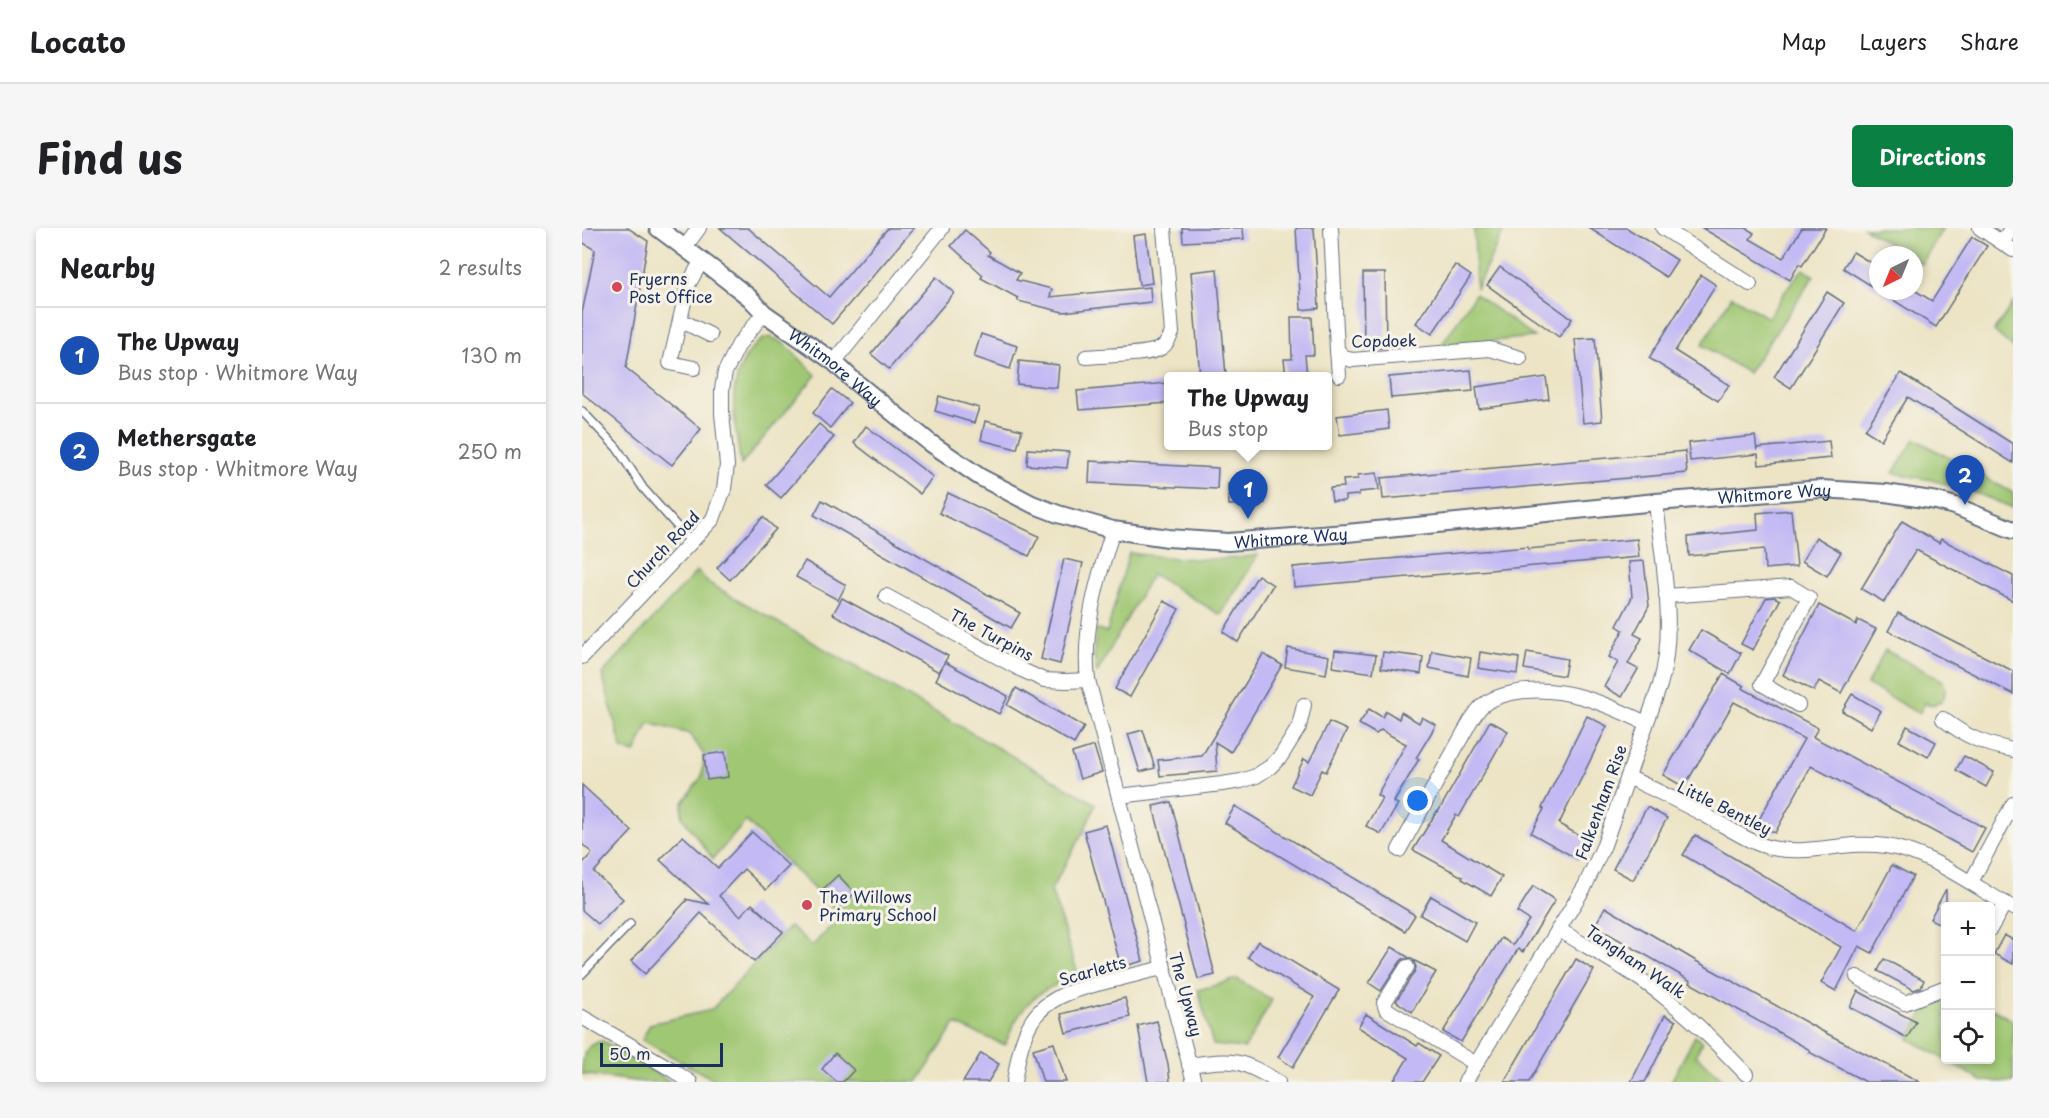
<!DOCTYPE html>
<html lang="en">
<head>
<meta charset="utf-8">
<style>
	body { margin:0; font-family:"Playpen Sans",sans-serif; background:#f6f6f6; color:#202124 }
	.controls { position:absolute; right:18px; bottom:18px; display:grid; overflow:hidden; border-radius:6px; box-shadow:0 3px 9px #0003 }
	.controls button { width:54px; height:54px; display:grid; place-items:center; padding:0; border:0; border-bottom:2px solid #e0e0e0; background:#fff; color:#202124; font:30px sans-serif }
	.compass { position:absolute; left:1287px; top:18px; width:54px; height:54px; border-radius:50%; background:#fff; box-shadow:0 3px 9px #0003; rotate:223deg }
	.scale { position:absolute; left:18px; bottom:15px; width:123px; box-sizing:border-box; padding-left:6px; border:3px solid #1b2f5e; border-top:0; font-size:16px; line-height:21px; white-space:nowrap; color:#1b2f5e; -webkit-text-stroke:4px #f7f3e8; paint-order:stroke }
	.you { position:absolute; left:836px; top:573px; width:21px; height:21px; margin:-15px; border:4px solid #fff; border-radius:50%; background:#1a73e8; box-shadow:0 0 0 9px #1a73e833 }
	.badge { display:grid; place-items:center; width:39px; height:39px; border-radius:50%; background:#0b8043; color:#fff; font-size:20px; font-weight:700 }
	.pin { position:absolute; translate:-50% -50px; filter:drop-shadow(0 2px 3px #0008) }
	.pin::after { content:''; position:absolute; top:32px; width:21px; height:18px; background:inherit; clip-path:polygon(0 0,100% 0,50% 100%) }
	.popup { position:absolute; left:582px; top:144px; width:168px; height:78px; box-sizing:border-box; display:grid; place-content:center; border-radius:6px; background:#fff; filter:drop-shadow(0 2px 4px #0005); font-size:20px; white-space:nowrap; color:#757577 }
	.popup b { font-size:22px; color:#202124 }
	.popup::after { content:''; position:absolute; left:50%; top:100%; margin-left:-12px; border:12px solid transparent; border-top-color:#fff }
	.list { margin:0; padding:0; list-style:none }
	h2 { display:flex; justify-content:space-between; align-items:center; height:78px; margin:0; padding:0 24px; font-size:26px }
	h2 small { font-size:20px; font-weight:400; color:#757577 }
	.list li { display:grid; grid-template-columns:39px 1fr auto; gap:18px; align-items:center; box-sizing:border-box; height:96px; padding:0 24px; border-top:2px solid #e0e0e0 }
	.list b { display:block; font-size:22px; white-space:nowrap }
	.list p { margin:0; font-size:20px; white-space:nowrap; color:#757577 }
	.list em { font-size:20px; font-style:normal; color:#757577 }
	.icon { flex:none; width:33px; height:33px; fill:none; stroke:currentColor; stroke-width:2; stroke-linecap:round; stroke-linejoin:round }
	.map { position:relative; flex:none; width:1431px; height:854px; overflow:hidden; border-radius:6px }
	header { display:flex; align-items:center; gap:36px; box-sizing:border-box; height:84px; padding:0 30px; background:#fff; border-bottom:2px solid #e0e0e0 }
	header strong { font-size:28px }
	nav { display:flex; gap:33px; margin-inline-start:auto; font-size:21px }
	.intro { display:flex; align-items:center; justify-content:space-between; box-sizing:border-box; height:144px; padding:0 36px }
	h1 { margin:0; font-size:42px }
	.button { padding:15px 27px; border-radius:6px; background:#0b8043; color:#fff; font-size:21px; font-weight:700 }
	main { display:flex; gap:36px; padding:0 36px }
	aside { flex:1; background:#fff; border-radius:6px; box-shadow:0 3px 9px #0003 }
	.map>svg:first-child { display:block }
	.green { fill:#a0c773; stroke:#5e7b68; stroke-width:1.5 }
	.building { fill:#c3b9f4 }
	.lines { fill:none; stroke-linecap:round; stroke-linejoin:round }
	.service-casing { stroke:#646e82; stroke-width:10 }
	.minor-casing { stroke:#646e82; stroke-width:16 }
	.tertiary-casing { stroke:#646e82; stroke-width:20 }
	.service { stroke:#fff; stroke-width:7 }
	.minor { stroke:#fff; stroke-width:14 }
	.tertiary { stroke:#fff; stroke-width:16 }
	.poi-dot { fill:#d1495b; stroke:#f7f3e8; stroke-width:2 }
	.labels { text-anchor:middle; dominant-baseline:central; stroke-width:6; stroke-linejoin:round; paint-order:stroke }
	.poi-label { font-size:16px; fill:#1b2f5e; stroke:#f7f3e8; text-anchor:start }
	.street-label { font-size:16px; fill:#1b2f5e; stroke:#f7f3e8 }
</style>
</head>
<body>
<header>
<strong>Locato</strong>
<nav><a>Map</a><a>Layers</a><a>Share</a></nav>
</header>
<div class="intro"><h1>Find us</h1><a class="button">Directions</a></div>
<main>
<aside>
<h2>Nearby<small>2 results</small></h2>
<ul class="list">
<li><span class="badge" style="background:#1a4fb4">1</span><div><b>The Upway</b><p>Bus stop · Whitmore Way</p></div><em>130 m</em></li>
<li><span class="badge" style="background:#1a4fb4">2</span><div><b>Methersgate</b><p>Bus stop · Whitmore Way</p></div><em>250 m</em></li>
</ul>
</aside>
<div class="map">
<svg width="1431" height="854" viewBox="0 0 1431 854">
	<rect width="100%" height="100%" fill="#f7f3e8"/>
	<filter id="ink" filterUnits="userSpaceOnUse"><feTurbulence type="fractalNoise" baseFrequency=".0167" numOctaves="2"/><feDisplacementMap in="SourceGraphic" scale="12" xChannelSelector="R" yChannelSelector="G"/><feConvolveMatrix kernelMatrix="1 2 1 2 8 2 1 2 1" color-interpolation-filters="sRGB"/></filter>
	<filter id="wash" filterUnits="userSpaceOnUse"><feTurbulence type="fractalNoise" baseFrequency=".008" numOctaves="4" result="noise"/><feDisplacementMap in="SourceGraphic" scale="24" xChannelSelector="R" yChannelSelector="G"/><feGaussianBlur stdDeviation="1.35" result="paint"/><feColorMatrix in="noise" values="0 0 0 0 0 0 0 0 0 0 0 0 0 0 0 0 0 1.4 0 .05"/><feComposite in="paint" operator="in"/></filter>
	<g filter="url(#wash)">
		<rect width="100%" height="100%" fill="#ece4c5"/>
		<g class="green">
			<path d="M892,0H923L894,61Z"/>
			<path d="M1282,0H1361L1340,36L1332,32V27H1325Z"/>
			<path d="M1221,41L1232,48L1166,145L1120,117L1150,68L1186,90L1208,56Z"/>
			<path d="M893,66L952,109L859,118Z"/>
			<path d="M1431,75V120L1412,103Z"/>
			<path d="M189,109L202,115L234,147L159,237C154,201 143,162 164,129C171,119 176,111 189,109Z"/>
			<path d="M1333,211L1431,265V280L1397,266L1350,252L1311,245Z"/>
			<path d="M547,325C590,330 633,335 676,327L639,387L570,346L515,445L512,426L514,401L525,404Z"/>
			<path d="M115,343L125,354L514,576L502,603L469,662L497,749C455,760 438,776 423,817L373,796L336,854H136L60,812L68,796L129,782L208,698L230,718L259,688L164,593L131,631L100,589V576L120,548L122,527L108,506L67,495L53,525L40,521L20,446Z"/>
			<path d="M1303,422L1360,452C1365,460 1364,466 1359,474L1350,477L1343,475L1337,486L1285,456Z"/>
			<path d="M655,751L690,772L663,820L631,817L616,762Z"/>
			<path d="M1363,772L1364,832H1408L1409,780L1431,793V854L1400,853L1327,811C1338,791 1340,779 1363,772Z"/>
			<path d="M1113,808L1120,814L1114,827L1144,854H1089Z"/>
			<path d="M20,813L28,817L89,854H61L0,846C0,830 1,817 20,813Z"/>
		</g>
		<g id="blocks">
			<g class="building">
				<path d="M0,0H46L66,13L44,140L119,201L90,237L0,165V85L13,22L0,14Z"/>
				<path d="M138,0H166L247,69L306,0H332L250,96Z"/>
				<path d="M600,0H661L662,11L601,14Z"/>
				<path d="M714,0H732L737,80L719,82Z"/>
				<path d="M1007,0H1045L1095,32L1084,49Z"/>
				<path d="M1120,0H1164L1172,5L1168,11L1201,30L1220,0H1244L1220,38L1217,36L1208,52Z"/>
				<path d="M383,2L408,24L406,27L438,45L434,52L470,61L468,69L568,59L569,74L481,84L436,73V70L399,50L401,47L369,18Z"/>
				<path d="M564,6L570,55L557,57L551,8Z"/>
				<path d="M1390,9L1405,18L1354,99L1297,63H1334L1350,73Z"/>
				<path d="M1271,24L1296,39V62L1261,40Z"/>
				<path d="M873,37L889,48L850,106L834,95Z"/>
				<path d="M918,39L990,91L977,109L905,57Z"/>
				<path d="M635,41L644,148H618L609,44Z"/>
				<path d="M781,45H803L804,120H782Z"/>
				<path d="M1119,47L1134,57L1093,123L1147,157L1136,173L1067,130Z"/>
				<path d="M354,49L372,65L307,141L289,126Z"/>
				<path d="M1245,64L1262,75L1209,160L1192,149Z"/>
				<path d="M709,89H730L732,127H723L725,148H704L702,131H710Z"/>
				<path d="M399,106L435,118L428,141L392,129Z"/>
				<path d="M1013,110L1020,193L1001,195L993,111Z"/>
				<path d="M437,133L477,137L475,160L435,156Z"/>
				<path d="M889,142L891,163L809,170L807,149Z"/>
				<path d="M1319,145L1431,216V235L1326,169L1299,212L1283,202Z"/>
				<path d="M964,149L967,171L897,181L894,159Z"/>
				<path d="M586,155V175L497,182L495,163Z"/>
				<path d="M250,161L268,175L248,200L231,185Z"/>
				<path d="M357,168L397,180L392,195L353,183Z"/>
				<path d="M805,182L807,201L758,207L755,188Z"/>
				<path d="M403,193L440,202L435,221L399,212Z"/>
				<path d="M237,196L252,209L199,270L184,257Z"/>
				<path d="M284,198L351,249L338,266L272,215Z"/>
				<path d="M1173,208L1175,223V220L1247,213L1249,230L1177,237L1176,226L1108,233L1106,215Z"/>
				<path d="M446,221L487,224L485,240L445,237Z"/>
				<path d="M1103,223L1105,245L801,271L799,250Z"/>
				<path d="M508,233L636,240L635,261L507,255Z"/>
				<path d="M795,245L797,262L777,264V267L763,268V273H750L748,260L762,259L761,252L776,251V247Z"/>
				<path d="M682,254L683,275L647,277L646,256Z"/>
				<path d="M366,265L457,308L447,328L357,285Z"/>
				<path d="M240,272L438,385L429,400L232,287Z"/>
				<path d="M1209,282L1215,338L1183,341L1182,321L1107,328L1106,309L1176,302L1175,285Z"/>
				<path d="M181,289L194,301L148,352L135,340Z"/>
				<path d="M1320,293L1357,315L1359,311L1431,348V373L1334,322L1302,374L1279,361Z"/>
				<path d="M1234,309L1259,324L1245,348L1220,333Z"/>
				<path d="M1055,311L1057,329L712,359L711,339L946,319V321Z"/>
				<path d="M482,331L501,335L478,436L459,431Z"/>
				<path d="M223,333L264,357L256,372L214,349Z"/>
				<path d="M1062,333L1067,378L1052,406L1060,410L1046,436L1056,441L1040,469L1022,459L1036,434L1027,429L1041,402L1035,398L1050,369L1047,334Z"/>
				<path d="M676,347L691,357L656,414L641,404Z"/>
				<path d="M1192,369L1198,372L1171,422L1159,416L1184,370Z"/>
				<path d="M260,370L366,428L357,444L251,386Z"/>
				<path d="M582,373L597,381L548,469L533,461Z"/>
				<path d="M1237,377L1274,397L1276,392L1294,401L1259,465L1237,453L1232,463L1201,447Z"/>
				<path d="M1316,385L1431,443V466L1306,403Z"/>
				<path d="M1119,402L1159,425L1148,446L1107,422Z"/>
				<path d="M706,420L747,428L744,446L703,439Z"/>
				<path d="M753,422L794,427L791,445L751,439Z"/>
				<path d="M850,423L889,430L886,448L847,440Z"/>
				<path d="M801,424L841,429L839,446L799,440Z"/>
				<path d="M898,424L937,430L935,446L896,440Z"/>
				<path d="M945,424L985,431L982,448L942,441Z"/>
				<path d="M681,426L700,437L649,524L633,514L635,543L578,548L576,532L620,528Z"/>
				<path d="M363,434L426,468L417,486L354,452Z"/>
				<path d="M1141,446L1162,458L1160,460L1236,500L1231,509L1403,600L1390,624L1229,538L1193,605L1175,595L1222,511L1152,474L1102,559L1081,547Z"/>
				<path d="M434,460L502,499L492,516L425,477Z"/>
				<path d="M1270,466L1299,483L1289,500L1260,483Z"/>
				<path d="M787,481L800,489L804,483L817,491L819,484L837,495L840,489L854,497L834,530L837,531L812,574L816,576L799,606L784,598L800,570L795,567L824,516L799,502L794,506L777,496Z"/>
				<path d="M1005,488L1025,498L977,596L1007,613L997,632L949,605L962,581L960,580Z"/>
				<path d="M908,493L926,503L877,589L874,587L859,612L920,649L909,668L880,651L881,649L831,622L855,583L856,584Z"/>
				<path d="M747,494L765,502L744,544L740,542L728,567L709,558L722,531L727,534Z"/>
				<path d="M1325,498L1354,514L1346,529L1317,513Z"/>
				<path d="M561,502L573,540L558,544L546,506Z"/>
				<path d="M512,518L520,544L498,551L490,525Z"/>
				<path d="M143,524L146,549L125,552L122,527Z"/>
				<path d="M1382,528L1412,544L1404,559L1374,542Z"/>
				<path d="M0,557L50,603L12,644L41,671L16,696L0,682V632L2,634L10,625L0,616Z"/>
				<path d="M589,574L633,747L616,751L571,578Z"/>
				<path d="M653,578L833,687L823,703L643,595Z"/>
				<path d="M1065,579L1085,590L1051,652L1031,641Z"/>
				<path d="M524,597L561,733L539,739L502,603Z"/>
				<path d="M170,604L207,638L184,662L162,641L137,668L158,688L170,676L201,704L172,734L119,685L63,746L49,733L105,672L103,671L126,676L78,632L101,608L136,640Z"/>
				<path d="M1113,607L1275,703L1310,637L1331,648L1290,725L1277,718L1254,763L1239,755L1259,719L1101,627Z"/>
				<path d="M256,647L273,665L258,679L241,661Z"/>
				<path d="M951,658L973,672L941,724L936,721L879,814L861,804L919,710L931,717L947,692L935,684Z"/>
				<path d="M1364,661V699L1348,691Z"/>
				<path d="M849,668L893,694L883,713L838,687Z"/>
				<path d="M1023,679L1114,733L1238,802L1338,854H1284L1227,824L1228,822L1108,755L1109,753L1013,698Z"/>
				<path d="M1422,707L1431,712V736L1412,726Z"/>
				<path d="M676,713L757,762L711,839L696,829L732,769L666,729Z"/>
				<path d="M810,719L829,731H821L818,734L799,763L787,755Z"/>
				<path d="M994,731L1012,742L947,854H922Z"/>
				<path d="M1302,731L1342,752L1339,759L1332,762L1296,743Z"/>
				<path d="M831,732L854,744L830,784L814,773L833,743L834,739Z"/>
				<path d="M1276,763L1334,794L1325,810L1268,779Z"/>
				<path d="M543,770L548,789L484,805L479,786Z"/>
				<path d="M784,786L835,818L837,815L857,828L840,854H811L826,830L776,799Z"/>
				<path d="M1083,787L1094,793L1063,854H1049Z"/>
				<path d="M575,793L586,836L588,854H566L556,798Z"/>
				<path d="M472,815L484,854H461L451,821Z"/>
				<path d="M253,825L272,842L261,854H255L240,841Z"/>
				<path d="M399,825L417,836L406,854H381Z"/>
			</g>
		</g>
	</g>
	<g filter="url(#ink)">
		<use href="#blocks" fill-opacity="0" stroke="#646e82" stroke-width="1.5"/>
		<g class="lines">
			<defs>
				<g id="service">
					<path d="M0,183L35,220L61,260L109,314"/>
					<path d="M0,746L48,696"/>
				</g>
				<g id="minor">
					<path d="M749,0L755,122L763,130L770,132L908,121L938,130"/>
					<path d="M1081,0L1168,56"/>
					<path d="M1398,0L1431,22"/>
					<path d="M1421,14L1429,0"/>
					<path d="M103,19L117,0"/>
					<path d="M98,92L128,107"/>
					<path d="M755,122L757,147"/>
					<path d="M504,129C520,127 567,128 579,120C585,117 587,110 590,105L582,0"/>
					<path d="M252,134L360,0"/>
					<path d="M112,140L88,135L106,57L120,32"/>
					<path d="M531,302C516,349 500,403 506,452L612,854"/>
					<path d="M304,368L440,442L462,452L484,453L506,452"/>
					<path d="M1084,368L1209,359L1227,370L1180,456L1216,477"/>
					<path d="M0,429L131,291L142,261L145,237L140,185V161L143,144L157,116L182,85"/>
					<path d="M1361,491C1384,509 1402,516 1431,522"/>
					<path d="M1046,549C1073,562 1101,575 1128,590C1147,600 1168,615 1190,620C1227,628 1266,612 1304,618C1350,625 1391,658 1431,680"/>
					<path d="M537,568L640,556L659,553L674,548L688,539L699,528L717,499L722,477"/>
					<path d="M817,622L889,492C893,487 896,481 901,477C908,471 921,467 930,465C978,455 1022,475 1064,495"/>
					<path d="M1389,654L1431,576"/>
					<path d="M976,701C1013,724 1053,744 1086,772C1114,794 1139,820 1164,846"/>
					<path d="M1408,701L1423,675"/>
					<path d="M825,739L802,775L804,781L894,836"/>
					<path d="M1275,749L1323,775L1364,759"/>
					<path d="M0,789L89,841L108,854"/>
					<path d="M607,837C651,831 657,830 696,854"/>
					<path d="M432,854C435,836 438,817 446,800C461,768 495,761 527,753C545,749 563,744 581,740"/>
					<path d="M883,854L1003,658L1022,617L1078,457C1095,399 1080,334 1074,274"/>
				</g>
				<g id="tertiary">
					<path id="s1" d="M76,0L136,45L168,70L182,85L252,134L271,152L347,214L398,249L450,276L476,286L531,302L586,310L646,314L765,305L1074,274L1239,261L1304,265L1355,273L1373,278L1431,302"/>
				</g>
			</defs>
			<use href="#service" class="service-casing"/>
			<use href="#minor" class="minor-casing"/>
			<use href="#tertiary" class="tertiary-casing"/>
			<use href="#service" class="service"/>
			<use href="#minor" class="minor"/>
			<use href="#tertiary" class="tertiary"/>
		</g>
	</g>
	<g class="poi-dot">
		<circle cx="35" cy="59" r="6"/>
		<circle cx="225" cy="677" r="6"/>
	</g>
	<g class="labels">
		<g class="poi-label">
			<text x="47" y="50">Fryerns<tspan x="47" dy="18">Post Office</tspan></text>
			<text x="237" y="668">The Willows<tspan x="237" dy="18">Primary School</tspan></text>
		</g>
		<g class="street-label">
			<text transform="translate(802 112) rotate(-1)">Copdoek</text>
			<text stroke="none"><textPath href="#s1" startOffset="226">Whitmore Way</textPath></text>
			<text stroke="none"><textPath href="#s1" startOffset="1216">Whitmore Way</textPath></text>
			<text stroke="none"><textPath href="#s1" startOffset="730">Whitmore Way</textPath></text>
			<text transform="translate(80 321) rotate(-47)">Church Road</text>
			<text transform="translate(410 406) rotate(28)">The Turpins</text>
			<text transform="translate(1018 574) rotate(-70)">Falkenham Rise</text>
			<text transform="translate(1143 579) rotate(26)">Little Bentley</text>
			<text transform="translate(1054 733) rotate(34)">Tangham Walk</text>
			<text transform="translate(510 742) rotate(-16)">Scarletts</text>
			<text transform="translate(605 766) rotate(75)">The Upway</text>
		</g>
	</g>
</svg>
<div class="controls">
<button>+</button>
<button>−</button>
<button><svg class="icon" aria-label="locate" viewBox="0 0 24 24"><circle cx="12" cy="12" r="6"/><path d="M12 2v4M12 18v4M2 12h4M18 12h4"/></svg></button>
</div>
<svg class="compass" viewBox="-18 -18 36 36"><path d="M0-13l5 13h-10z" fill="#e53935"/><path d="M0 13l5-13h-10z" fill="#757577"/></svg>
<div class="scale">50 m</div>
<div class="you"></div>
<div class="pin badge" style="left:666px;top:291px;background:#1a4fb4">1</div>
<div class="popup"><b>The Upway</b>Bus stop</div>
<div class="pin badge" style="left:1383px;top:277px;background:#1a4fb4">2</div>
</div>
</main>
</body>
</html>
